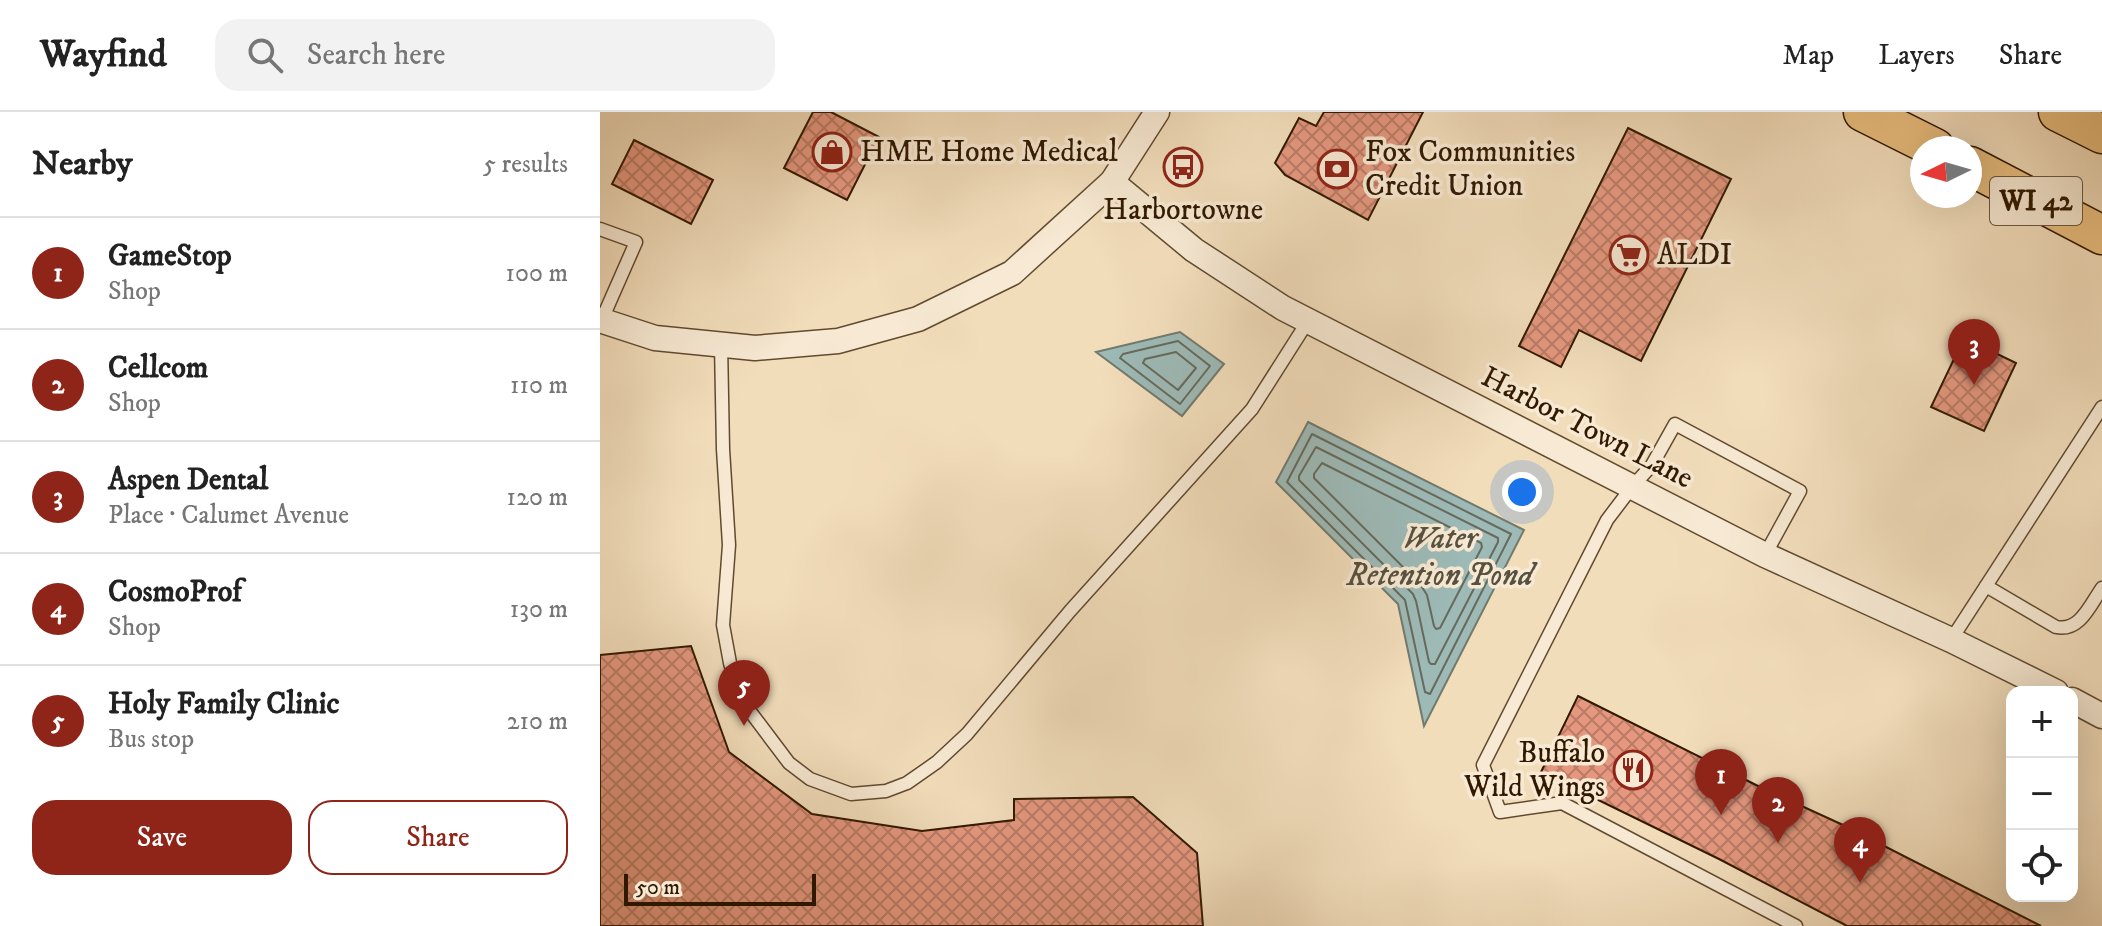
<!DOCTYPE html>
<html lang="en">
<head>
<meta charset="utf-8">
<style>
	body { margin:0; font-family:"IM FELL DW Pica",serif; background:#f2f2f2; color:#222 }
	.controls { position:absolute; right:24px; bottom:24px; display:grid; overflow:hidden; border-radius:16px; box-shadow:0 8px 32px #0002 }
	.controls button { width:72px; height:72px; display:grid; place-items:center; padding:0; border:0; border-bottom:2px solid #e0e0e0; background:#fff; color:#222; font:40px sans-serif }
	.compass { position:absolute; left:1310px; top:24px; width:72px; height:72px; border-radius:50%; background:#fff; box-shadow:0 8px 32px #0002; rotate:265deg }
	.scale { position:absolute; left:24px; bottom:20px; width:192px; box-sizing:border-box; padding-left:8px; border:4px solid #311900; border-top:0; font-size:22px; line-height:28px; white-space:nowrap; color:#311900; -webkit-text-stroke:6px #f7e9d3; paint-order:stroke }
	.you { position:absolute; left:922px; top:380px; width:28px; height:28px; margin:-20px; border:6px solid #fff; border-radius:50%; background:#1a73e8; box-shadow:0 0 0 12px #1a73e833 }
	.badge { display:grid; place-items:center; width:52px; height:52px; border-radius:50%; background:#8f2418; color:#fff; font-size:26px; font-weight:700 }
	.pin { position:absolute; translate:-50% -66px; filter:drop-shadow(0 2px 4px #0008) }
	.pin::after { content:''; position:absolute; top:42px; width:28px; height:24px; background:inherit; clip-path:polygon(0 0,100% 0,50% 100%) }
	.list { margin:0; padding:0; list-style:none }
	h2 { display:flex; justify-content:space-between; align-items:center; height:104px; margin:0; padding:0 32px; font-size:34px }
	h2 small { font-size:26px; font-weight:400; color:#767676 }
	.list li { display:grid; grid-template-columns:52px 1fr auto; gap:24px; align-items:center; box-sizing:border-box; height:112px; padding:0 32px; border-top:2px solid #e0e0e0 }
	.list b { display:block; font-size:30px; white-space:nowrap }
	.list p { margin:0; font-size:26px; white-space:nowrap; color:#767676 }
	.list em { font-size:26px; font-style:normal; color:#767676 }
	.actions { display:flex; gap:16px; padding:24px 32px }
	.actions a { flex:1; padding:18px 0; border:2px solid #8f2418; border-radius:24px; text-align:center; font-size:28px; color:#8f2418 }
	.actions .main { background:#8f2418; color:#fff }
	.icon { flex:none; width:44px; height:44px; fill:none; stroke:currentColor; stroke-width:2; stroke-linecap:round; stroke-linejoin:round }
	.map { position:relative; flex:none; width:1502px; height:814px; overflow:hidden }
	header { display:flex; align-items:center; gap:48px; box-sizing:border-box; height:112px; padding:0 40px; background:#fff; border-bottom:2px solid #e0e0e0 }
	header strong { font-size:38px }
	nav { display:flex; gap:44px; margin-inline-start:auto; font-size:28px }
	.search { width:560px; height:72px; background:#f2f2f2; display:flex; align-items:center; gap:20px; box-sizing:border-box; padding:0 28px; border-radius:24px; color:#767676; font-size:30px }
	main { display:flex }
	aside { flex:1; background:#fff }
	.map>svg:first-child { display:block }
	.water { fill:#9dbab7; stroke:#727a6e; stroke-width:2 }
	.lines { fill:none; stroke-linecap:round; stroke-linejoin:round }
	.shore { stroke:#676a5c; stroke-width:2 }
	.building { fill:url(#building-cross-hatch); stroke:#311900; stroke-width:2 }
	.service-casing { stroke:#614a2f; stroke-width:15 }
	.minor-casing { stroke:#614a2f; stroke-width:27 }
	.primary-casing { stroke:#311900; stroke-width:41 }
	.service { stroke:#f7e9d3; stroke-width:12 }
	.minor { stroke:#f7e9d3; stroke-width:24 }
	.primary { stroke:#e9be7e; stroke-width:38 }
	.labels { text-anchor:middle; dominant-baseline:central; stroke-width:7; stroke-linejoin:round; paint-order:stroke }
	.shield { fill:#f7e9d3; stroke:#6c573f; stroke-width:2 }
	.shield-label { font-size:28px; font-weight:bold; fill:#311900 }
	.poi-label { font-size:30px; fill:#311900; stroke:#f7e9d3; text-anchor:start }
	.street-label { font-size:30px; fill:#311900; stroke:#f7e9d3 }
	.water-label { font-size:32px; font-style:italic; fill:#575140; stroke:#f7e9d3 }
</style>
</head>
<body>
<header>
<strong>Wayfind</strong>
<div class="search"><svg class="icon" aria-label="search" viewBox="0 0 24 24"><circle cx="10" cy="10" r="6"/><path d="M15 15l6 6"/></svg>Search here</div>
<nav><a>Map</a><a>Layers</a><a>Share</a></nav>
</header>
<main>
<aside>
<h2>Nearby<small>5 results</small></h2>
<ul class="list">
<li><span class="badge">1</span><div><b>GameStop</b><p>Shop</p></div><em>100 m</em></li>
<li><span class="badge">2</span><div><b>Cellcom</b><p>Shop</p></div><em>110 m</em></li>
<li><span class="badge">3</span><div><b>Aspen Dental</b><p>Place · Calumet Avenue</p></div><em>120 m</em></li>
<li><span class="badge">4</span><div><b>CosmoProf</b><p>Shop</p></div><em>130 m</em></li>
<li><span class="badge">5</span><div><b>Holy Family Clinic</b><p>Bus stop</p></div><em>210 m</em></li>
</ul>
<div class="actions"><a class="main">Save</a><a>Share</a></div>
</aside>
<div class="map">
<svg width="1502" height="814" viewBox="0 0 1502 814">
	<defs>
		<pattern id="building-cross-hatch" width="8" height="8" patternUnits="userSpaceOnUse" patternTransform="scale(2)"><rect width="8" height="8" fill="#e5987f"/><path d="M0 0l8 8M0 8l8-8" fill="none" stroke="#ba7b66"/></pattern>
	</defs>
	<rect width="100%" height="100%" fill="#f2ddbb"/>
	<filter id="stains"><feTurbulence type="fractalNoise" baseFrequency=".0025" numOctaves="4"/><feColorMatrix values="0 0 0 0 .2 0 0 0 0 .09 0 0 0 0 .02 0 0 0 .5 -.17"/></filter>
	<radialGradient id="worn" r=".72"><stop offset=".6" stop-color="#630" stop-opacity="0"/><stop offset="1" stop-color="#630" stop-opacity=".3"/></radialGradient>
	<g class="water">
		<path d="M580,220L624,252L582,304L496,240Z"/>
		<path d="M708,310L924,418L824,614L798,492L676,370Z"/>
	</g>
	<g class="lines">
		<g class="shore">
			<path d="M578,229L610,254L580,292L520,246L523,242Z"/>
			<path d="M576,240L596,256L578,278L543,251L545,247Z"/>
			<path d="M712,322L911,422L830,582L825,580L805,488L687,370Z"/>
			<path d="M716,335L898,426V430L835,552H831L829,550L816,489L813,482L699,368V364Z"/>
			<path d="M722,351L881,431L882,435L840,516L836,517L834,514L827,483L820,472L714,366V362Z"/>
		</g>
	</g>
	<g class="building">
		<path d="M213,0H231L279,25L247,88L184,56Z"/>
		<path d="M724,0H823L768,108L685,63L675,51L699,6L716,14Z"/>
		<path d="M1028,16L1131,67L1041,249L979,218L961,255L919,234Z"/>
		<path d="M34,28L113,68L91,112L12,72Z"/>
		<path d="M1364,226L1416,251L1384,319L1331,295Z"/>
		<path d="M91,534L129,640L212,702L322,719L414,708V687L533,685L597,741L603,814H0V543Z"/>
		<path d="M978,584L1156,673L1243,713L1441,814H1247L1119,747L941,660Z"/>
	</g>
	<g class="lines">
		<defs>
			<g id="service">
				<path d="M0,117L36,130L0,212"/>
				<path d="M121,232L123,337L129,433L123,513L130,551L137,574L149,598L189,651L210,667L251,682L286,679L307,671L337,650L367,622L470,499L652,297L708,209"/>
				<path d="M1165,443L1200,379L1075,312L1052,353L1032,375L1007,408L883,653L900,700L962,691L1196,814"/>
				<path d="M1386,474L1456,515C1480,520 1490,493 1502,476"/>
				<path d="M1351,528L1502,295"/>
			</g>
			<g id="minor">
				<path d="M512,70L594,138L683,196L1165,443L1351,528L1456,580"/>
				<path d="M0,208L55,226L155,236L238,229L318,207L412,161L512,70L557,0"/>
				<path d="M1472,588L1502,604"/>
			</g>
			<g id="primary">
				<path d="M1263,0L1335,36"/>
				<path d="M1458,0L1502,22"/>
				<path d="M1370,54L1502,123"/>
			</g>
		</defs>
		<use href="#service" class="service-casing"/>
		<use href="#minor" class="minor-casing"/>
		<use href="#primary" class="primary-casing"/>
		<use href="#service" class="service"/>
		<use href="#minor" class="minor"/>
		<use href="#primary" class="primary"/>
	</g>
	<defs>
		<symbol id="shop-ring" viewBox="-11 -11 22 22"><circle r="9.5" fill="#f7e9d3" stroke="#8f2418" stroke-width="1.5"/><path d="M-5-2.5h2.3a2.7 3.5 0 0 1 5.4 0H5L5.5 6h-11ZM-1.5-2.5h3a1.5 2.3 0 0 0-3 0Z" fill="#8f2418"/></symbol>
		<symbol id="bus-ring" viewBox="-11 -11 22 22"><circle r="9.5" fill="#f7e9d3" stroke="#8f2418" stroke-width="1.5"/><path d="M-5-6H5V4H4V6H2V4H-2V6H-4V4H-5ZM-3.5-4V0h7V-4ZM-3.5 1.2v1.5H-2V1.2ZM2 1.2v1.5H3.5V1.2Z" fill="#8f2418"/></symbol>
		<symbol id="bank-ring" viewBox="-11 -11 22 22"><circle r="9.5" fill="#f7e9d3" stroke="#8f2418" stroke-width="1.5"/><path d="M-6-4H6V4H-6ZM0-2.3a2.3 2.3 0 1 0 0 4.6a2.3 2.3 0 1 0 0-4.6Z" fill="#8f2418"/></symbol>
		<symbol id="supermarket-ring" viewBox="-11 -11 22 22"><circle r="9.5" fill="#f7e9d3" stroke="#8f2418" stroke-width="1.5"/><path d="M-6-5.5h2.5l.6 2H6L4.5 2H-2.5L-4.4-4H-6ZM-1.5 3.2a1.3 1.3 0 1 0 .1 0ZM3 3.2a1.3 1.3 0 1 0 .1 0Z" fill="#8f2418"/></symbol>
		<symbol id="restaurant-ring" viewBox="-11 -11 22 22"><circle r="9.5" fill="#f7e9d3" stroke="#8f2418" stroke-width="1.5"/><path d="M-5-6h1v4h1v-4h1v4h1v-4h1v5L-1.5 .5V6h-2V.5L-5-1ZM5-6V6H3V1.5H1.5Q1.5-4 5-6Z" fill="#8f2418"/></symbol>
	</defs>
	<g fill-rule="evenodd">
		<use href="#shop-ring" x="210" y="18" width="44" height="44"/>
		<use href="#bus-ring" x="561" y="33" width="44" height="44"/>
		<use href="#bank-ring" x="715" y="35" width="44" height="44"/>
		<use href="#supermarket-ring" x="1007" y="121" width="44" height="44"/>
		<use href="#restaurant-ring" x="1011" y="636" width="44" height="44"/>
	</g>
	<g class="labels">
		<rect class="shield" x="1390" y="65" width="92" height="48" rx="6"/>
		<g class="shield-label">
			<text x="1436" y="89">WI 42</text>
		</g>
		<g class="poi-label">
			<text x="260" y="40">HME Home Medical</text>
			<text x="765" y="40">Fox Communities<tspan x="765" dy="34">Credit Union</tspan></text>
			<text x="583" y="98" text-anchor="middle">Harbortowne</text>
			<text x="1057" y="143">ALDI</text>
			<text x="1005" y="641" text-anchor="end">Buffalo<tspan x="1005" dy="34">Wild Wings</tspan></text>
		</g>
		<g class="street-label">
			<text transform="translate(987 316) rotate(27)">Harbor Town Lane</text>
		</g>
		<g class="water-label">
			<text x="840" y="427">Water<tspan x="840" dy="37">Retention Pond</tspan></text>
		</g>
	</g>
	<rect width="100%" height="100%" filter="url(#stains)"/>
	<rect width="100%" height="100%" fill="url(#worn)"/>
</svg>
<div class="controls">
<button>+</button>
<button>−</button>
<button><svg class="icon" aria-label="locate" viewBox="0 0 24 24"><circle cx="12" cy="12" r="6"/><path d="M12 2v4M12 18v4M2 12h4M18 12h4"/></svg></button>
</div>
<svg class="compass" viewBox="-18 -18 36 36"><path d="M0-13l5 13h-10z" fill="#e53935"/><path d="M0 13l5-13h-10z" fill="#767676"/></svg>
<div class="scale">50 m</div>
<div class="you"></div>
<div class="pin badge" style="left:1121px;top:703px">1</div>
<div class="pin badge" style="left:1178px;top:731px">2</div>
<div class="pin badge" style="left:1374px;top:273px">3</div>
<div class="pin badge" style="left:1260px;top:771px">4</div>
<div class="pin badge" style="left:144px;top:614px">5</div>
</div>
</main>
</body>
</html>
